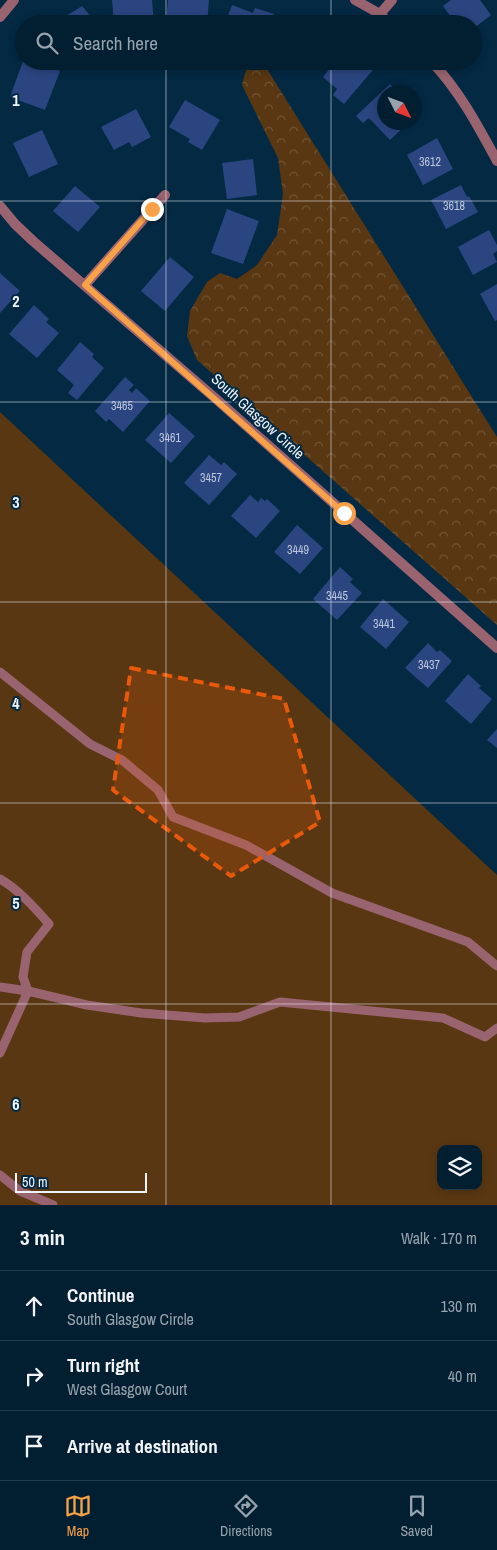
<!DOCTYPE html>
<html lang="en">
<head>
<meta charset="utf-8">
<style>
	body { margin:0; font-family:"Archivo Narrow",sans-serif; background:#0c273a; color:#f1f3f6 }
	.controls { position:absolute; right:15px; bottom:15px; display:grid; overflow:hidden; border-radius:10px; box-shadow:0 2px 8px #0003 }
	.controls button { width:45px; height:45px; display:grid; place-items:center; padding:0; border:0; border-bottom:1px solid #233d4d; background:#021f32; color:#f1f3f6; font:25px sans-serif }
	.compass { position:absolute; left:377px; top:85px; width:45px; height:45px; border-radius:50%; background:#021f32; box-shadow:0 2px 8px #0003; rotate:132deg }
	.scale { position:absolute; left:15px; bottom:12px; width:132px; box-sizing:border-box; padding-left:5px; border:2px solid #eef4fa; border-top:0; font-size:14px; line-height:18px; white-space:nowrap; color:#eef4fa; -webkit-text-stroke:4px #032943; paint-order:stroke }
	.stop { position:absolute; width:15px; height:15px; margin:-11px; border:4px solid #f7a248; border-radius:50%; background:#fff }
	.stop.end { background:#f7a248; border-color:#fff; box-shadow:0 1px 5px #0008 }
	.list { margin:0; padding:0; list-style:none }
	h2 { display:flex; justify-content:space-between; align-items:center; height:65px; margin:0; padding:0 20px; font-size:21px }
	h2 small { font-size:16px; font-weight:400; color:#96a2ac }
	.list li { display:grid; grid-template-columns:32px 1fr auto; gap:15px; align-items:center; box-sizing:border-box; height:70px; padding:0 20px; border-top:1px solid #233d4d }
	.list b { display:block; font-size:19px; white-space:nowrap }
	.list p { margin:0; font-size:16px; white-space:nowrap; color:#96a2ac }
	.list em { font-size:16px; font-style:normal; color:#96a2ac }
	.icon { flex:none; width:28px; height:28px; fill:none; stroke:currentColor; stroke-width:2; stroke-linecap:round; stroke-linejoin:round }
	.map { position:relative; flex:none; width:497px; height:1205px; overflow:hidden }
	.search { position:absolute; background:#021f32; box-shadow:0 2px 8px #0003; left:15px; right:15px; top:15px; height:55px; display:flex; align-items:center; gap:12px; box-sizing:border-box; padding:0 18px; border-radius:28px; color:#96a2ac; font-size:19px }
	.sheet { height:275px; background:#021f32 }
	nav { display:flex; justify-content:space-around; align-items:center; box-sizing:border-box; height:70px; border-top:1px solid #233d4d; background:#021f32; font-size:14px; color:#96a2ac }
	nav a { display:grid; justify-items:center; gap:2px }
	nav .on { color:#f7a248 }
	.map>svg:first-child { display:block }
	.grass { fill:#593712; fill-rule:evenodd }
	.forest { fill:url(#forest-crowns) }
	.building { fill:#2a4580 }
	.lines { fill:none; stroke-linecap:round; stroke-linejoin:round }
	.service { stroke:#9a6370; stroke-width:9 }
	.minor { stroke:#9a6370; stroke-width:10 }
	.route { stroke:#f7a248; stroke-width:6 }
	.marked { fill:#e8590c; fill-opacity:0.2; stroke:#e8590c; stroke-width:4; stroke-dasharray:10 6; stroke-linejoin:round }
	.grid { fill:none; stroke:#eef4fa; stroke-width:1; stroke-opacity:0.55 }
	.labels { text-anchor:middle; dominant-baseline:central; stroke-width:4; stroke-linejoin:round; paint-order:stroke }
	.number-label { font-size:12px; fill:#bdc8dc }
	.street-label { font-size:15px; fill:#eef4fa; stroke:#032943 }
	.grid-label { font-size:16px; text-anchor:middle; font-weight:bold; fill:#eef4fa; stroke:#032943; stroke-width:4; stroke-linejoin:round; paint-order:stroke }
</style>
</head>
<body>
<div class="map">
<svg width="497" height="1205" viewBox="0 0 497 1205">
	<defs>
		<pattern id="forest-crowns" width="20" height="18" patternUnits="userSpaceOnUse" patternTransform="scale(1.25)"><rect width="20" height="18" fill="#593712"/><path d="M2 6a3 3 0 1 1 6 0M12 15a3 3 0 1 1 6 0" fill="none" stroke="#715535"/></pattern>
	</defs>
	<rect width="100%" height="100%" fill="#032943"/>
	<path class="grass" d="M0,412L497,875V1205H0ZM441,1149H478V1186H441Z"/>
	<path class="forest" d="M256,64L267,69L497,437V625L197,360L187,336L190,311L207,282L220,273L237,279L257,265L277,235L283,194L278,158L242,85L246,70Z"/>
	<g class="building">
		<path d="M112,0H152L154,24H114Z"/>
		<path d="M168,0H209L207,24H166Z"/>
		<path d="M451,0H480L491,15L473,29V24H456L443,6Z"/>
		<path d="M232,5L253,13L255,8L274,14L270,24H225Z"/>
		<path d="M82,6L97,24H53Z"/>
		<path d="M23,61H33L60,71L45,110L10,97Z"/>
		<path d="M336,61H372L377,65L344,104L333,95L337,89L323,77Z"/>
		<path d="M390,84L398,92H384V122H409L390,140L369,118L363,123L356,116Z"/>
		<path d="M185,100L220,120L202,150L188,142L190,139L169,127Z"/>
		<path d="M136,109L151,137L132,147L129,142L114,150L101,127Z"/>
		<path d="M42,130L58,164L29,177L13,143Z"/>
		<path d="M437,138L453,169L423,185L407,155Z"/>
		<path d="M253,159L257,195L227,199L222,163Z"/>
		<path d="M461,185L467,197L469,196L478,212L446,229L431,200Z"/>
		<path d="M75,186L100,207L78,232L53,211Z"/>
		<path d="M227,209L259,221L243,264L211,253Z"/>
		<path d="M489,230L497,245V251L493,254L497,262L473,275L458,247Z"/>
		<path d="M170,257L194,277L165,311L141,291Z"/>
		<path d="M0,273L20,291L0,313Z"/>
		<path d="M497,284V320L495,321L480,294Z"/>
		<path d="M34,305L49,319L46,322L59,333L37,358L9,334Z"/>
		<path d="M80,342L94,354L92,357L104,368L77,400L68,393L74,385L57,370Z"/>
		<path d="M125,377L134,385L129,390L132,393L136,388L150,401L123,432L109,419L106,422L95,411Z"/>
		<path d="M169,413L195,436L171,463L145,440Z"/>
		<path d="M209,455L221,465L224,462L237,474L209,505L184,483Z"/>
		<path d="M250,495L258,502L261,498L265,501L267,499L280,511L256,538L231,516Z"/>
		<path d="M297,525L323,548L300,574L274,552Z"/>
		<path d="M340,567L353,579L350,582L362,593L337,620L313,599Z"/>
		<path d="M383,599L409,622L386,649L360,627Z"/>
		<path d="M428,643L437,652L440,650L452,661L428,688L405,668Z"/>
		<path d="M468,674L481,686L479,688L492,699L471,724L445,701Z"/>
		<path d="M497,729V748L487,740Z"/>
	</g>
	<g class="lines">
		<g class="service">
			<path d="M0,672L90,744L122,760L158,790L173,817L246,845L332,893L468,942L497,966"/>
			<path d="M0,879C19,890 35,908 49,924L27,952L23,977L28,991L0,987"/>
			<path d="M0,1053L28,991L87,1005L141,1013L205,1018L239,1017L280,1002L402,1014L443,1018L485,1037L497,1028"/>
			<path d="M0,1175L20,1191L53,1205"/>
		</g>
		<g class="minor">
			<path d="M355,0L380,14L390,24"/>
			<path d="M380,14L392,0"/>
			<path d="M0,17L14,0"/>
			<path d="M431,61C459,90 478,126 497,161"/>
			<path d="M0,206L15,224L33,241L215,398L497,648"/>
			<path d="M85,285L165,195"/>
		</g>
	</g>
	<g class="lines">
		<path class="route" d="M152,209L85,285L344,513"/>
	</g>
	<path class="marked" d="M131,668L284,699L320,822L231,876L113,790Z"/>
	<path class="grid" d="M166,0V24M331,0V24M166,61V1205M331,61V1205M0,201H497M0,402H497M0,602H497M0,803H497M0,1004H497"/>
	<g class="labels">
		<g class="number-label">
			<text x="430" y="162">3612</text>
			<text x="454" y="206">3618</text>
			<text x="122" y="406">3465</text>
			<text x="170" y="438">3461</text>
			<text x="211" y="478">3457</text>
			<text x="298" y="550">3449</text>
			<text x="337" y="596">3445</text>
			<text x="384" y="624">3441</text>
			<text x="429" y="665">3437</text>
		</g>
		<g class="street-label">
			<text transform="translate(258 416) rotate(42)">South Glasgow Circle</text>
		</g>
	</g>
	<g class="grid-label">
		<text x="16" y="106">1</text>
		<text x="16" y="307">2</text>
		<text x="16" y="508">3</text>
		<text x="16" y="709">4</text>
		<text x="16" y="909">5</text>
		<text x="16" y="1110">6</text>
	</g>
</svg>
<div class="controls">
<button><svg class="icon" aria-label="layers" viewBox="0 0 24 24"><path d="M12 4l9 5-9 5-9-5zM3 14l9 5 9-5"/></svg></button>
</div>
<svg class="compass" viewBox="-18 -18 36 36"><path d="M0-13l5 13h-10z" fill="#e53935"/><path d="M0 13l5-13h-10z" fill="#96a2ac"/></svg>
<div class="scale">50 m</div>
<div class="stop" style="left:344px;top:513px"></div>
<div class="stop end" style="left:152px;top:209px"></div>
<div class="search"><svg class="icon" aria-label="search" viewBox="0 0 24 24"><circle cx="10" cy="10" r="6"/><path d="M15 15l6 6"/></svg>Search here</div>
</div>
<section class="sheet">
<h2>3 min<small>Walk · 170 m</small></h2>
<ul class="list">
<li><svg class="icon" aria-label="ahead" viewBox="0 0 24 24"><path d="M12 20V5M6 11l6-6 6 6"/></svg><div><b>Continue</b><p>South Glasgow Circle</p></div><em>130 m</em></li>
<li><svg class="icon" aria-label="right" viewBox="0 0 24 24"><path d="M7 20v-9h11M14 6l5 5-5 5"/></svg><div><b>Turn right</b><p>West Glasgow Court</p></div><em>40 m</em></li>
<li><svg class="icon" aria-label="arrive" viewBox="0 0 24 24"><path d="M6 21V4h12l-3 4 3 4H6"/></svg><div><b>Arrive at destination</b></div></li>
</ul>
</section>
<nav>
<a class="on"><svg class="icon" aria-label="map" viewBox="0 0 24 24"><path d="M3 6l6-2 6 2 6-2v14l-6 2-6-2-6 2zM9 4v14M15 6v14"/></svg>Map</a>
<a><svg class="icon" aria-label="directions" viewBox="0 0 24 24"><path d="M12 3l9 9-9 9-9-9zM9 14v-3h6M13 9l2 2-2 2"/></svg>Directions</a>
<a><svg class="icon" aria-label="saved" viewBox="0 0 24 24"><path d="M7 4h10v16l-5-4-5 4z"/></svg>Saved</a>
</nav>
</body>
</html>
